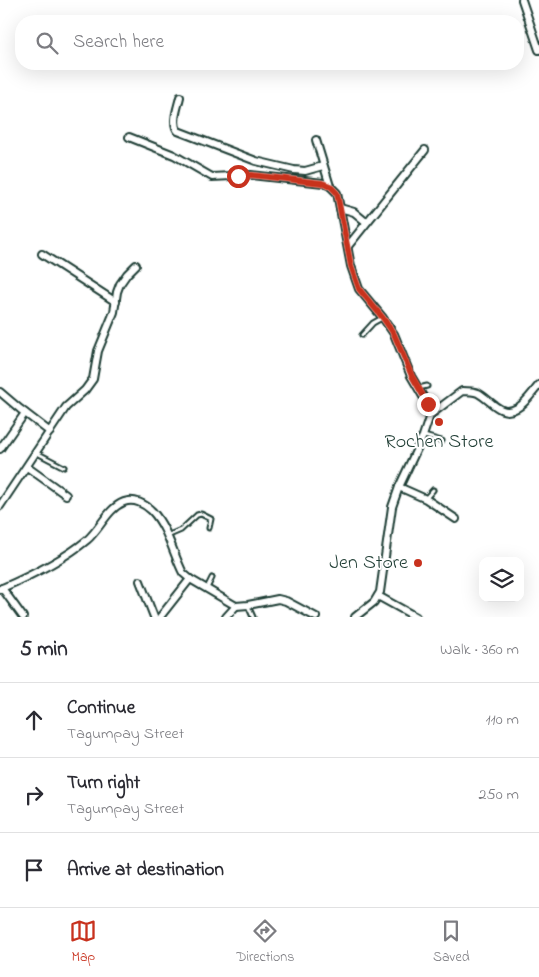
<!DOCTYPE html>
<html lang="en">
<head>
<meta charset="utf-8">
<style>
	body { margin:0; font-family:"Indie Flower",sans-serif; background:#f2f2f3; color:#2b2b33 }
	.controls { position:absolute; right:15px; bottom:15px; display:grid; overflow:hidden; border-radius:10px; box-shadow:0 5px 20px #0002 }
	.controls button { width:45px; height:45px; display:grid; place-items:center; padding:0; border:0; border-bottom:1px solid #e1e1e2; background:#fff; color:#2b2b33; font:25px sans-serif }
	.stop { position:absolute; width:15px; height:15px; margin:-11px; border:4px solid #c8321e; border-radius:50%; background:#fff }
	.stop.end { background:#c8321e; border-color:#fff; box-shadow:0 1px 5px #0008 }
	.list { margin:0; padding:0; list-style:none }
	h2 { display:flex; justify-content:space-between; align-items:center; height:65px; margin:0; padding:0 20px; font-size:21px }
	h2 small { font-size:16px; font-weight:400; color:#7c7c81 }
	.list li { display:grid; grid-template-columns:32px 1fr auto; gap:15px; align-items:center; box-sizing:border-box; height:75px; padding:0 20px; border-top:1px solid #e1e1e2 }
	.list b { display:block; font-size:19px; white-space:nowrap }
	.list p { margin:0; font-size:16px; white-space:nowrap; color:#7c7c81 }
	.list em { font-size:16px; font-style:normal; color:#7c7c81 }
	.icon { flex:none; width:28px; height:28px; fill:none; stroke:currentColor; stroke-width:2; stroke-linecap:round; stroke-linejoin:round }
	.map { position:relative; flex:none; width:539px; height:617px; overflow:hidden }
	.search { position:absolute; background:#fff; box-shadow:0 5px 20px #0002; left:15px; right:15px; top:15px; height:55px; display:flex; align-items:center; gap:12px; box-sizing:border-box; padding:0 18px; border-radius:20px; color:#7c7c81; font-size:19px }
	.sheet { height:290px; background:#fff }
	nav { display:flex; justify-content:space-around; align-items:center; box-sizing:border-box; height:70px; border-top:1px solid #e1e1e2; background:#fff; font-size:14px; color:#7c7c81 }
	nav a { display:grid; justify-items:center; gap:2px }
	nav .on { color:#c8321e }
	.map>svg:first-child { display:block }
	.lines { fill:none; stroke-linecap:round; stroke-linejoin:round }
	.lane-casing { stroke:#1f3d34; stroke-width:7 }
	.street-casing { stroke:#1f3d34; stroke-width:10 }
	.lane { stroke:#fff; stroke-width:3 }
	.street { stroke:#fff; stroke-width:6 }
	.route { stroke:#c8321e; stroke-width:6 }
	.poi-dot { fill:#c8321e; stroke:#fff; stroke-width:2 }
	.labels { text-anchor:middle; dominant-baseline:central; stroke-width:4; stroke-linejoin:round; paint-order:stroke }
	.poi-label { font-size:20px; fill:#1f3d34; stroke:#fff }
</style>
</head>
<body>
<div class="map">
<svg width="539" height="617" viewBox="0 0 539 617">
	<rect width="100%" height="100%" fill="#fff"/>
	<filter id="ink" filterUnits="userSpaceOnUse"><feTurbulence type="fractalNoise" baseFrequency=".02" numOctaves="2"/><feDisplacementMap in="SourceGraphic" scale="10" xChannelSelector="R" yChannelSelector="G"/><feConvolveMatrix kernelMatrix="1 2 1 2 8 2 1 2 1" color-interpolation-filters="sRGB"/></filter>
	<g filter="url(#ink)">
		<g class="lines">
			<defs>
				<g id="lane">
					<path d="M362,335L373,323L382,318"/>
					<path d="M419,388L427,386"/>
					<path d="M424,436L442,441"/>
					<path d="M37,453L64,467"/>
					<path d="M426,498L433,490"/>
					<path d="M167,536L181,530L197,515L201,514L211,519L209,528"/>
					<path d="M207,588L212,578"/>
					<path d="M248,606L253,617"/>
				</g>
				<g id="street">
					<path d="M522,0L539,50"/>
					<path d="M180,97C178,107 171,123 178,131L256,161L294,170L305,171L323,166"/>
					<path d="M129,137L174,155L212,177L251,175L323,183L330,186L337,193L351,266L359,289L383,318L394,334L411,376L428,405L430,415L423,436L399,487L392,507L380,592L374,602L355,617"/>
					<path d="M316,140L330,186"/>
					<path d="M340,208L354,212L366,222"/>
					<path d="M348,246L425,150"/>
					<path d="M42,254L116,302"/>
					<path d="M0,392L20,409L50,432"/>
					<path d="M430,415L462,391C467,391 473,391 478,393C491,400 501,418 517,408C525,404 533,392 539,385"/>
					<path d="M0,449L25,413"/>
					<path d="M27,467L66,495"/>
					<path d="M399,487L426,499L456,519"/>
					<path d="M0,506L66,407L85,390L93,379L98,351L114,312L117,292L120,284L127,274L136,265"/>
					<path d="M140,581L154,617"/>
					<path d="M2,588L23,617"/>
					<path d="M0,589C28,577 63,560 87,540C100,529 108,508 124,502C134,498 145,504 152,511C167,527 173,553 183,573L190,579L236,606L248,605L278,599L286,601L316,617"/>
					<path d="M378,596L416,617"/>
					<path d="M160,617L190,579"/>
					<path d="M226,617L236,606"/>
				</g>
			</defs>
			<use href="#lane" class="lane-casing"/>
			<use href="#street" class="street-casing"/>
			<use href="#lane" class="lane"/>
			<use href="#street" class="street"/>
		</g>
	</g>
	<g class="lines" filter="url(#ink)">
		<path class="route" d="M238,176L251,175L322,183L330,186L337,193L351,266L359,289L383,318L394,334L412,376L428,404"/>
	</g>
	<g class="poi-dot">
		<circle cx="439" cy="422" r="5"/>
		<circle cx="418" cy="563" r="5"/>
	</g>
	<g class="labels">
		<g class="poi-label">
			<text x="439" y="442">Rochen Store</text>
			<text x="408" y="563" text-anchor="end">Jen Store</text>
		</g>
	</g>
</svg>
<div class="controls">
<button><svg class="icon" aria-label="layers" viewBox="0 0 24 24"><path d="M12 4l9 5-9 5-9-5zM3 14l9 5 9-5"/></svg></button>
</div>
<div class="stop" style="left:238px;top:176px"></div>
<div class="stop end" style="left:428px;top:404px"></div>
<div class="search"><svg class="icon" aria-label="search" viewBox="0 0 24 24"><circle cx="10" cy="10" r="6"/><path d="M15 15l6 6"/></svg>Search here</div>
</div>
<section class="sheet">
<h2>5 min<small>Walk · 360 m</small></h2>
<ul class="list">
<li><svg class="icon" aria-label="ahead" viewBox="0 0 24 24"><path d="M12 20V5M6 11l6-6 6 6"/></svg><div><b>Continue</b><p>Tagumpay Street</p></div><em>110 m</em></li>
<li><svg class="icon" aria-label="right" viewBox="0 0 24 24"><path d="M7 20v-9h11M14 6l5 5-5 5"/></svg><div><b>Turn right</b><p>Tagumpay Street</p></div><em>250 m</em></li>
<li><svg class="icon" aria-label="arrive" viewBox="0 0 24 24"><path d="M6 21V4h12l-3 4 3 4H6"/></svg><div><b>Arrive at destination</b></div></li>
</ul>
</section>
<nav>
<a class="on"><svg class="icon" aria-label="map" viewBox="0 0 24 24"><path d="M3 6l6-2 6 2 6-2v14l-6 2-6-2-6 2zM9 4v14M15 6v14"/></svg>Map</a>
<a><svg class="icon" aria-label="directions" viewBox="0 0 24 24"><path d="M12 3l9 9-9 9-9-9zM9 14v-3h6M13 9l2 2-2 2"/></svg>Directions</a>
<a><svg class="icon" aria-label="saved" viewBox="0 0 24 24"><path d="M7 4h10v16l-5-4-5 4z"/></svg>Saved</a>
</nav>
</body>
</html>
